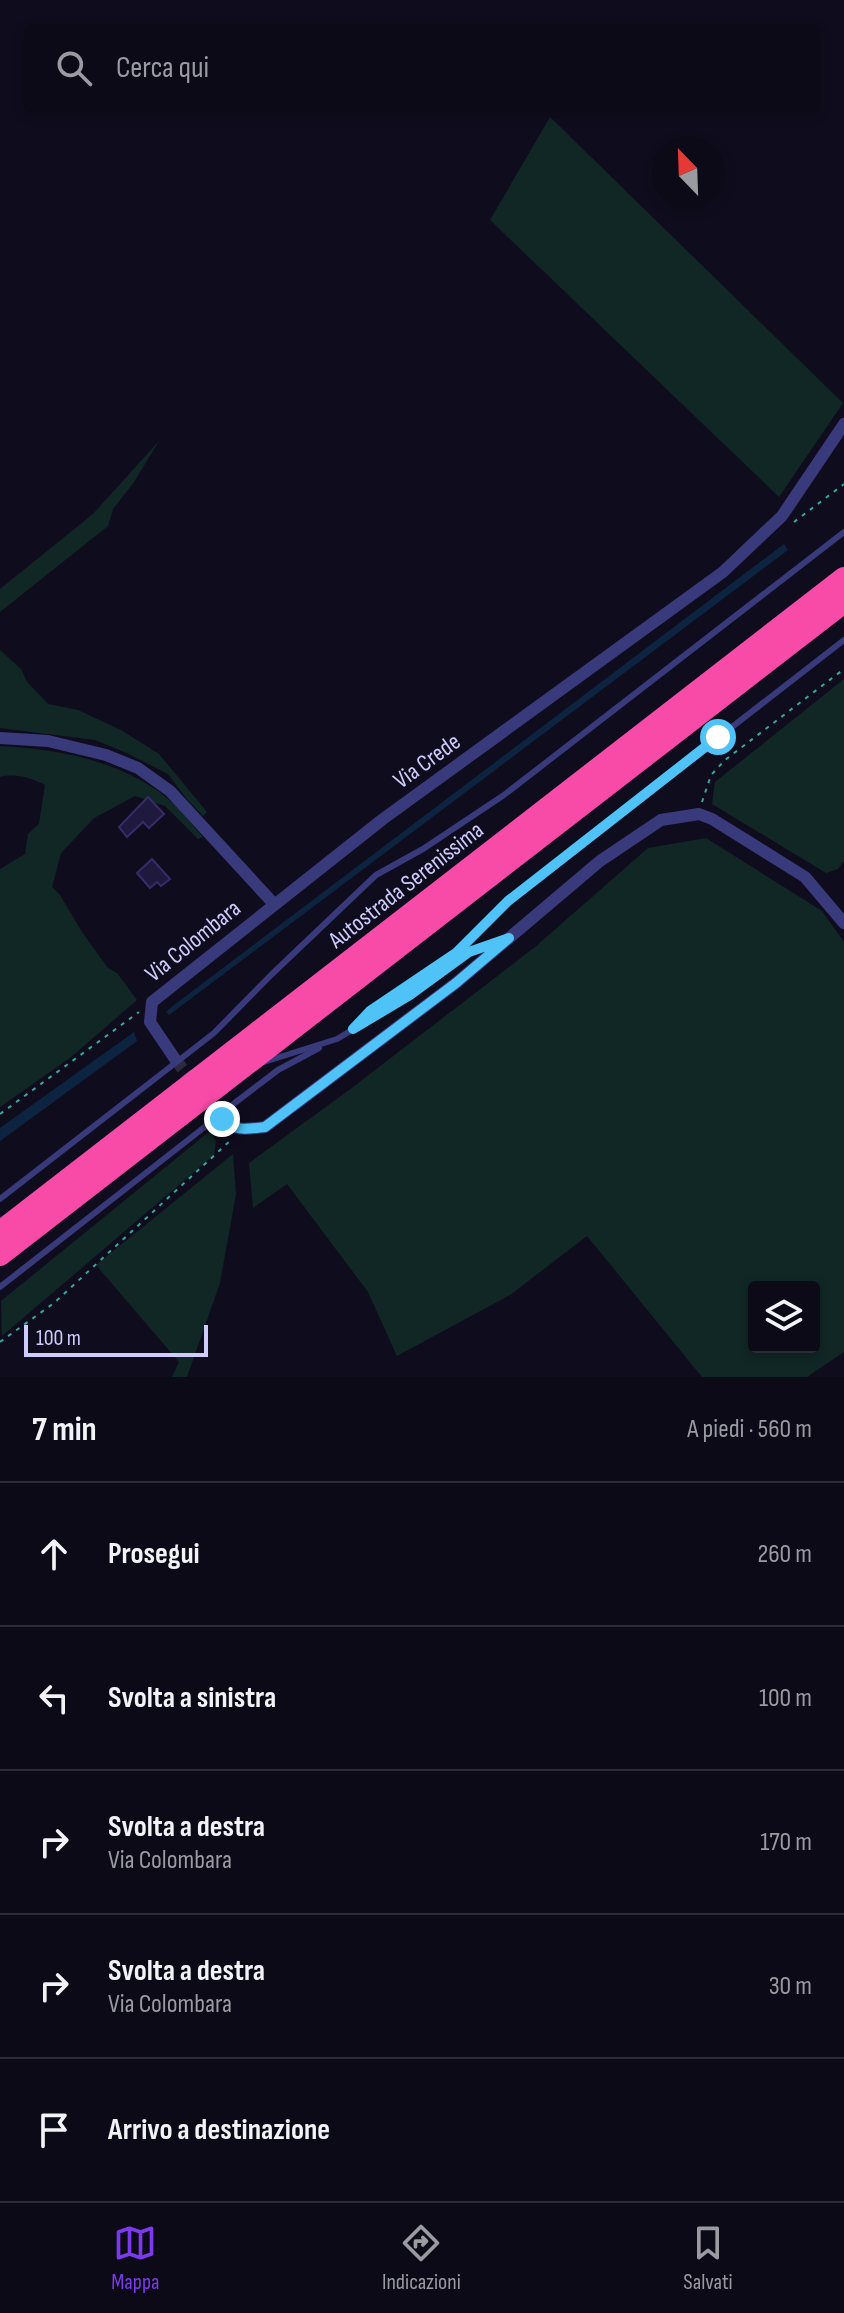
<!DOCTYPE html>
<html lang="it">
<head>
<meta charset="utf-8">
<style>
	body { margin:0; font-family:"Sofia Sans Condensed",sans-serif; background:#14131f; color:#f1f3f6 }
	.controls { position:absolute; right:24px; bottom:24px; display:grid; overflow:hidden; border-radius:8px; box-shadow:0 4px 12px #0003 }
	.controls button { width:72px; height:72px; display:grid; place-items:center; padding:0; border:0; border-bottom:2px solid #2b2b35; background:#0b0a16; color:#f1f3f6; font:40px sans-serif }
	.compass { position:absolute; left:652px; top:136px; width:72px; height:72px; border-radius:50%; background:#0b0a16; box-shadow:0 4px 12px #0003; rotate:337deg }
	.scale { position:absolute; left:24px; bottom:20px; width:184px; box-sizing:border-box; padding-left:8px; border:4px solid #cecbfd; border-top:0; font-size:22px; line-height:28px; white-space:nowrap; color:#cecbfd; -webkit-text-stroke:6px #0f0d1d; paint-order:stroke }
	.stop { position:absolute; width:24px; height:24px; margin:-18px; border:6px solid #4fc3f7; border-radius:50%; background:#fff }
	.stop.end { background:#4fc3f7; border-color:#fff; box-shadow:0 2px 8px #0008 }
	.list { margin:0; padding:0; list-style:none }
	h2 { display:flex; justify-content:space-between; align-items:center; height:104px; margin:0; padding:0 32px; font-size:34px }
	h2 small { font-size:26px; font-weight:400; color:#9a9aa1 }
	.list li { display:grid; grid-template-columns:52px 1fr auto; gap:24px; align-items:center; box-sizing:border-box; height:144px; padding:0 32px; border-top:2px solid #2b2b35 }
	.list b { display:block; font-size:30px; white-space:nowrap }
	.list p { margin:0; font-size:26px; white-space:nowrap; color:#9a9aa1 }
	.list em { font-size:26px; font-style:normal; color:#9a9aa1 }
	.icon { flex:none; width:44px; height:44px; fill:none; stroke:currentColor; stroke-width:2; stroke-linecap:round; stroke-linejoin:round }
	.map { position:relative; flex:none; width:844px; height:1377px; overflow:hidden }
	.search { position:absolute; background:#0b0a16; box-shadow:0 4px 12px #0003; left:24px; right:24px; top:24px; height:88px; display:flex; align-items:center; gap:20px; box-sizing:border-box; padding:0 28px; border-radius:8px; color:#9a9aa1; font-size:30px }
	.sheet { height:824px; background:#0b0a16 }
	nav { display:flex; justify-content:space-around; align-items:center; box-sizing:border-box; height:112px; border-top:2px solid #2b2b35; background:#0b0a16; font-size:22px; color:#9a9aa1 }
	nav a { display:grid; justify-items:center; gap:4px }
	nav .on { color:#7c3aed }
	.map>svg:first-child { display:block }
	.green { fill:#102725; fill-rule:evenodd }
	.water { fill:#0d2441 }
	.building { fill:#1f193e; stroke:#352c69; stroke-width:2 }
	.lines { fill:none; stroke-linecap:round; stroke-linejoin:round }
	.minor-tunnel { stroke:#2c2a3f; stroke-width:12; stroke-dasharray:12 6; stroke-linecap:butt }
	.path { stroke:#32aa9d; stroke-width:2; stroke-dasharray:4 6; stroke-linecap:butt }
	.service { stroke:#393a7b; stroke-width:6 }
	.minor { stroke:#393a7b; stroke-width:12 }
	.motorway { stroke:#f84ba7; stroke-width:22 }
	.service-bridge { stroke:#393a7b; stroke-width:6 }
	.route { stroke:#4fc3f7; stroke-width:10 }
	.labels { text-anchor:middle; dominant-baseline:central; stroke-width:8; stroke-linejoin:round; paint-order:stroke }
	.street-label { font-size:24px; fill:#cecbfd; stroke:#0f0d1d }
</style>
</head>
<body>
<div class="map">
<svg width="844" height="1377" viewBox="0 0 844 1377">
	<rect width="100%" height="100%" fill="#0f0d1d"/>
	<g class="green">
		<path d="M550,117L843,403L779,497L490,220Z"/>
		<path d="M159,441L134,482L113,509L108,526L0,612V589L93,514Z"/>
		<path d="M0,650L21,669L27,682L48,704L78,710L121,730L159,754L207,812L203,816L186,798L168,774L127,753L95,740L0,728Z"/>
		<path d="M844,679V861L838,869L826,873L712,804L715,782Z"/>
		<path d="M0,746C60,749 128,762 174,804C184,814 193,826 203,837L198,839L165,806L135,796L94,818L61,853L52,887L60,895L82,932L108,968L117,973L137,1000L70,1058L0,1107V869L25,854L28,834L39,824L45,785C31,778 16,773 0,777Z"/>
		<path d="M706,838L822,911L844,942V1352L807,1377H702L587,1236L510,1295L397,1356L368,1292L287,1184L253,1208L249,1163L349,1090L535,947L648,848ZM754,1287H814V1347H754Z"/>
		<path d="M210,1131L216,1141L214,1155L2,1336L1,1301Z"/>
		<path d="M233,1154L236,1194L220,1283L187,1377H172L179,1362L96,1265Z"/>
	</g>
	<g class="water">
		<path d="M784,544L788,550L169,1015L166,1012L174,1005Z"/>
		<path d="M134,1032L137,1041L0,1141V1128Z"/>
	</g>
	<g class="building">
		<path d="M148,797L164,814L149,828L143,822L127,837L119,827Z"/>
		<path d="M152,859L170,879L161,886L157,882L150,888L137,873Z"/>
	</g>
	<g class="lines">
		<path class="minor-tunnel" d="M175,1059L222,1119"/>
		<g class="path">
			<path d="M794,522L844,484"/>
			<path d="M702,802L711,775L725,760L844,669"/>
			<path d="M0,1114L139,1012"/>
			<path d="M0,1342L54,1303L232,1139"/>
		</g>
		<g class="service">
			<path d="M353,1029L370,1011L456,953L508,901L844,640"/>
			<path d="M264,1062L337,1039L410,995L469,952L501,941"/>
			<path d="M236,1102L278,1070L319,1048"/>
			<path d="M0,1199L214,1033L271,975L376,875L423,849L504,795L844,532"/>
			<path d="M0,1287L211,1122"/>
		</g>
		<g class="minor">
			<path d="M0,738L48,741L106,755L138,768L170,791L274,904"/>
			<path d="M175,1059L150,1022L152,1002L383,819L723,572L782,516L844,424"/>
			<path d="M222,1119C235,1132 247,1129 265,1127L456,983L600,861L661,820L699,814L712,819L805,877L844,923"/>
		</g>
		<g class="motorway">
			<path d="M0,1232L844,578"/>
			<path d="M0,1255L844,602"/>
		</g>
		<path class="service-bridge" d="M211,1122L236,1102"/>
	</g>
	<g class="lines">
		<path class="route" d="M222,1119C235,1132 247,1129 265,1127L456,983L509,938L469,952L410,995L353,1029L370,1011L456,953L508,901L718,737"/>
	</g>
	<g class="labels">
		<g class="street-label">
			<text transform="translate(427 761) rotate(-36)">Via Crede</text>
			<text transform="translate(406 885) rotate(-38)">Autostrada Serenissima</text>
			<text transform="translate(193 941) rotate(-39)">Via Colombara</text>
		</g>
	</g>
</svg>
<div class="controls">
<button><svg class="icon" aria-label="layers" viewBox="0 0 24 24"><path d="M12 4l9 5-9 5-9-5zM3 14l9 5 9-5"/></svg></button>
</div>
<svg class="compass" viewBox="-18 -18 36 36"><path d="M0-13l5 13h-10z" fill="#e53935"/><path d="M0 13l5-13h-10z" fill="#9a9aa1"/></svg>
<div class="scale">100 m</div>
<div class="stop" style="left:718px;top:737px"></div>
<div class="stop end" style="left:222px;top:1119px"></div>
<div class="search"><svg class="icon" aria-label="search" viewBox="0 0 24 24"><circle cx="10" cy="10" r="6"/><path d="M15 15l6 6"/></svg>Cerca qui</div>
</div>
<section class="sheet">
<h2>7 min<small>A piedi · 560 m</small></h2>
<ul class="list">
<li><svg class="icon" aria-label="ahead" viewBox="0 0 24 24"><path d="M12 20V5M6 11l6-6 6 6"/></svg><div><b>Prosegui</b></div><em>260 m</em></li>
<li><svg class="icon" aria-label="left" viewBox="0 0 24 24"><path d="M17 20v-9H6M10 6l-5 5 5 5"/></svg><div><b>Svolta a sinistra</b></div><em>100 m</em></li>
<li><svg class="icon" aria-label="right" viewBox="0 0 24 24"><path d="M7 20v-9h11M14 6l5 5-5 5"/></svg><div><b>Svolta a destra</b><p>Via Colombara</p></div><em>170 m</em></li>
<li><svg class="icon" aria-label="right" viewBox="0 0 24 24"><path d="M7 20v-9h11M14 6l5 5-5 5"/></svg><div><b>Svolta a destra</b><p>Via Colombara</p></div><em>30 m</em></li>
<li><svg class="icon" aria-label="arrive" viewBox="0 0 24 24"><path d="M6 21V4h12l-3 4 3 4H6"/></svg><div><b>Arrivo a destinazione</b></div></li>
</ul>
</section>
<nav>
<a class="on"><svg class="icon" aria-label="map" viewBox="0 0 24 24"><path d="M3 6l6-2 6 2 6-2v14l-6 2-6-2-6 2zM9 4v14M15 6v14"/></svg>Mappa</a>
<a><svg class="icon" aria-label="directions" viewBox="0 0 24 24"><path d="M12 3l9 9-9 9-9-9zM9 14v-3h6M13 9l2 2-2 2"/></svg>Indicazioni</a>
<a><svg class="icon" aria-label="saved" viewBox="0 0 24 24"><path d="M7 4h10v16l-5-4-5 4z"/></svg>Salvati</a>
</nav>
</body>
</html>
